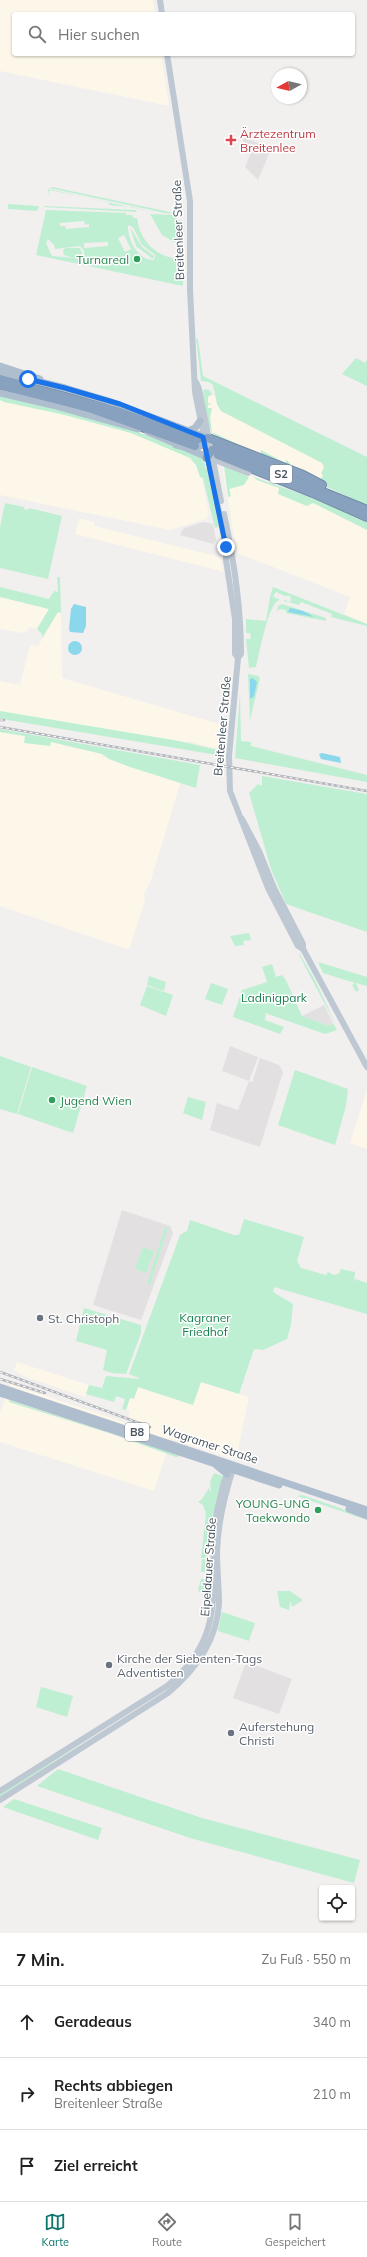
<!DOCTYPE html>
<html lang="de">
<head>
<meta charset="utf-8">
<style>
	body { margin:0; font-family:Mulish,sans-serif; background:#f2f2f2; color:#222 }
	.controls { position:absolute; right:12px; bottom:12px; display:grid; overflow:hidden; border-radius:4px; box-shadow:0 1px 3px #0004 }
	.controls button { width:36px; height:36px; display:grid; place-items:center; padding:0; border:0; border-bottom:1px solid #e0e0e0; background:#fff; color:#222; font:20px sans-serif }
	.compass { position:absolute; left:271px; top:68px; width:36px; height:36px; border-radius:50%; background:#fff; box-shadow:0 1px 3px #0004; rotate:262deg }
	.stop { position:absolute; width:12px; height:12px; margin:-9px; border:3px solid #1a73e8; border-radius:50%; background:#fff }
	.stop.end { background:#1a73e8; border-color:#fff; box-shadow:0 1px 4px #0008 }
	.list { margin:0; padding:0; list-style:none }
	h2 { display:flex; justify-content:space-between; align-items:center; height:52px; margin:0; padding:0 16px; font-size:17px }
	h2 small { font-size:13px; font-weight:400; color:#767676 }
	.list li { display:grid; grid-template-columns:26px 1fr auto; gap:12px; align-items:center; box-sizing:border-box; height:72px; padding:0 16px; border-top:1px solid #e0e0e0 }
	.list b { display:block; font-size:15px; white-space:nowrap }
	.list p { margin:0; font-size:13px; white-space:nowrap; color:#767676 }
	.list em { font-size:13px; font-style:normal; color:#767676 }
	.icon { flex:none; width:22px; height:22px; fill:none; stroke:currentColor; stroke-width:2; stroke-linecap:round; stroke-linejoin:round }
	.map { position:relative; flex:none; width:367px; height:1933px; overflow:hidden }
	.search { position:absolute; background:#fff; box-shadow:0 1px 3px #0004; left:12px; right:12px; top:12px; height:44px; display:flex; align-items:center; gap:10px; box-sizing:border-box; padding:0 14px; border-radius:4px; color:#767676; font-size:15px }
	.sheet { height:268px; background:#fff }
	nav { display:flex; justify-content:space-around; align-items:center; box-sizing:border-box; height:56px; border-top:1px solid #e0e0e0; background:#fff; font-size:11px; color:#767676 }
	nav a { display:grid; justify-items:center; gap:2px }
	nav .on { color:#0f766e }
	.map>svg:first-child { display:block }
	.commercial { fill:#fcf7e9 }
	.education { fill:#e3e0e1 }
	.green { fill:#beefd2; fill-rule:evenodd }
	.water { fill:#8bd7ec }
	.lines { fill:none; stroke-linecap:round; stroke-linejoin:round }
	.highway-casing { stroke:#738caa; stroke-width:10 }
	.secondary { stroke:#bdc8d3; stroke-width:6 }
	.primary { stroke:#afbece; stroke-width:7 }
	.highway { stroke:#87a1be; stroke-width:8 }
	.rail-casing { stroke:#b2b5ba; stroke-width:2.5 }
	.rail { stroke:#fff; stroke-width:1; stroke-dasharray:3; stroke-linecap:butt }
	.route { stroke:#1a73e8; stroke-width:5 }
	.health-dot { fill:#e0444e; stroke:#fff; stroke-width:1.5 }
	.leisure-dot { fill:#2e9e5b; stroke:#fff; stroke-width:1.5 }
	.worship-dot { fill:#6b7280; stroke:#fff; stroke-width:1.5 }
	.labels { text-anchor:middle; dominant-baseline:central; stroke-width:3; stroke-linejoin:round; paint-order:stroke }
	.shield { fill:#fff; stroke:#7e878e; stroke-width:1 }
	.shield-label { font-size:11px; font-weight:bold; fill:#47535d }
	.health-label { font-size:12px; fill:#be3a42; stroke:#fff; text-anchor:start }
	.street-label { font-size:12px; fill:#47535d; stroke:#fff }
	.leisure-label { font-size:12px; fill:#27864d; stroke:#fff; text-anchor:end }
	.park-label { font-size:12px; fill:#177f4d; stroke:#fff }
	.worship-label { font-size:12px; fill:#5b616d; stroke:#fff; text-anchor:start }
</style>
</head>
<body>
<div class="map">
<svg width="367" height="1933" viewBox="0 0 367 1933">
	<rect width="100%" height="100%" fill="#f2efef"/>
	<g class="commercial">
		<path d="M0,0H153L155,14H14V54H161L169,106L0,71Z"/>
		<path d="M216,395L217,404L221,411L324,462L326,469L320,483L260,453L254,454L215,438L216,436L213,433L208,420L204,396Z"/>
		<path d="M0,398L119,427L198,459L209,514L206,519L170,530L0,495Z"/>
		<path d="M224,466L280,487L330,510L367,530V624L344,614L350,597L237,553L223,472Z"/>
		<path d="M79,518L94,522L95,526L220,557L224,572L75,534Z"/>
		<path d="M0,597L49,609L37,629L29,627L27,631L22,633L0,629Z"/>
		<path d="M58,612L61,613L62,678L226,726L224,746L218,748L209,747L188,741L187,743L27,717L0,711V681L20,685L30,645L38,646Z"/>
		<path d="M0,732L103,750L102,756L181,781L151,880L144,894L145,900L130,947L127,949L0,906Z"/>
		<path d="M367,1089V1149L350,1143Z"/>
		<path d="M17,1362L89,1385L85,1397L23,1376L14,1370Z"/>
		<path d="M201,1382L249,1397L236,1460L171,1439L154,1491L0,1442V1413L10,1384L148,1430L150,1425L128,1418L130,1411L126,1410L130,1398H134L138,1387L193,1405Z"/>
	</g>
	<g class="education">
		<path d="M245,137L271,149L258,180L245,167L251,152L240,147Z"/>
		<path d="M203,522L213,524L216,540L213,544L180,535L184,528Z"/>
		<path d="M324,1005L333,1023L329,1026L302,1016Z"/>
		<path d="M230,1046L258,1057L249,1081L222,1071Z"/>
		<path d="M260,1058L279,1065L283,1072L260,1147L210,1130L217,1103L238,1110L249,1081L252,1082Z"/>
		<path d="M122,1210L170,1226L173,1233L141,1320L93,1305Z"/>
		<path d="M246,1662L292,1679L279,1714L233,1698Z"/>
	</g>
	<g class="green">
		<path d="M52,187L165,211L177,214L165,213L49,188Z"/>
		<path d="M48,189L157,213L132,207L109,205V202L49,190L48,196Z"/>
		<path d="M8,204L38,206L39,207L37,211L8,209Z"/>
		<path d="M44,206L135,210L137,212L44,207Z"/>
		<path d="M46,210L126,213V215H132V214L133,218H137C140,242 158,259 183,259V243L174,242L162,235L150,214L174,215L177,220L184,221V224L183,286L36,255ZM84,221L85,225L89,224V227L66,229L65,226H60V223ZM128,225L133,227L142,245L155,255L154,260C138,261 127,239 128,225ZM124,235L131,249L125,252L118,238ZM48,239L54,245L55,249L80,246L84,251V259L52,256L46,243ZM108,242V246L84,248V243Z"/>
		<path d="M130,227L142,247L154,256L153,259L136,246Z"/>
		<path d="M65,248H80L84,258L77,257L73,258L64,255L63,250Z"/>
		<path d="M196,338L198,339L203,376L367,457V506L261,455V450L285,463L287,460L291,465L321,479L323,475L321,474L324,467L322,463L221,411L217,404L213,385L209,382L201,381Z"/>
		<path d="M356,358L365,363L367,360V386L342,374Z"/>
		<path d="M205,389L209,390L212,394L208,397V403L212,404L208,405V408H212L210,417L212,432L254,452L215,438L216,436C205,428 205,403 203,391Z"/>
		<path d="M0,396L53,408L135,431L202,458L206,466L204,467L207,469L219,527L215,528L203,478L200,477L196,465L190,458L131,433L65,415L4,402L0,400Z"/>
		<path d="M224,466L249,477L244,485L229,489L231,496L228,497Z"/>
		<path d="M253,477L337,507L367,521V530L313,503L307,506L278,494L279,488L257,480Z"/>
		<path d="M5,503L24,507V509L28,510L29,508L62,516L48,579L0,568V527Z"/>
		<path d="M57,577H60L61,613L58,612L42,638V634L37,629L49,609L0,597V587L49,599L54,591L58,592Z"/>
		<path d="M273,587L367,624V626L331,617L332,614L301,602L299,605L284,601L285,599L288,602L291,601L290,596H285L276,592L273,596L277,599L279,598V600C268,604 259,655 256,667L249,668L246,639H251L250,633H246V619L266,621L270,597Z"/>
		<path d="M282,604L326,618V621L286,613V610L280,609L277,611L278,606Z"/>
		<path d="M248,674L258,676L260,678L250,720Z"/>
		<path d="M240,693L241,741L251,742V746L367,775V782L235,758Z"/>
		<path d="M0,711L179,741L218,750L223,756L8,720L0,718Z"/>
		<path d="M0,729L200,765L196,788L130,767L109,759L102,754L51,742L50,746L24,743L25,736L0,732Z"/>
		<path d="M262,776L367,794V932L286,904L271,869L249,793L258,784L262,786Z"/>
		<path d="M249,933L251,940L243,941L244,945L235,946L230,936Z"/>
		<path d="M299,953L315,980L336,1025L299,955Z"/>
		<path d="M318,962L367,977V986L356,983L359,990L356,992L352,985L355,983L323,973Z"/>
		<path d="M272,964L276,977L282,975L286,980L302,1016L329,1026L333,1023L337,1030L325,1034L262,1012L266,1014L265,1020L284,1027L280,1034L233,1017L242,990L267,982L262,967Z"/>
		<path d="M149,976L166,982L164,991L147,985Z"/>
		<path d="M211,983L228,989L222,1005L205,999Z"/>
		<path d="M147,986L173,995L166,1016L140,1005Z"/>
		<path d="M0,1056L31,1067L17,1114L0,1109Z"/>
		<path d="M32,1067L87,1086L73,1133L18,1114Z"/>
		<path d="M295,1070L348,1089L346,1106L335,1145L278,1125Z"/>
		<path d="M188,1097L206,1102L202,1120L183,1113Z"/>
		<path d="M244,1219L304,1237L297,1261L301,1268L326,1275L328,1272L334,1275L340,1273V1269L355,1272L354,1282L355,1279L367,1283V1314L274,1287L273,1292L293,1304L291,1325L287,1339L263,1350L254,1349L239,1394L201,1382L193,1405L138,1387L134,1399L130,1398L126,1410L122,1409L125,1399L116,1396L114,1402L86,1394L89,1385L102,1388L106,1376L141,1379L129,1374L180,1235L187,1231L190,1220L234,1235H239Z"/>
		<path d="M165,1227L168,1228L150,1285L147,1284Z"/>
		<path d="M143,1247L154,1251L146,1273L135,1269Z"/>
		<path d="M84,1308L141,1325V1333L126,1374L112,1373L103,1370L107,1350L76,1341Z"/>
		<path d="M9,1400L181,1456L176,1457L112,1434L9,1402Z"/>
		<path d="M214,1473L223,1476L212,1521L208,1558H201L206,1514L203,1505L198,1502L202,1499L209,1488L211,1493L210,1482Z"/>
		<path d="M302,1495L340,1508L367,1520L297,1496Z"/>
		<path d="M202,1559H208L209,1593L207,1595L198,1591L201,1579H205V1572H201Z"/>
		<path d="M277,1591H290L303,1600L292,1607L291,1602L290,1603L289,1610L280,1607Z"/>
		<path d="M222,1612L255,1623L249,1641L218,1631Z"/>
		<path d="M41,1687L73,1696L67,1717L36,1707Z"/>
		<path d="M107,1727L0,1797V1794Z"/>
		<path d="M58,1769L202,1818L360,1860L354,1883L190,1838L37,1786Z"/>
		<path d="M14,1799L102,1828L98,1840L3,1807Z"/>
	</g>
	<g class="water">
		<path d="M74,604L86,607V626L83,633L70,632L69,629L71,609Z"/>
		<path d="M290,608L303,611L314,617L288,612Z"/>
		<circle cx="75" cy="648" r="7"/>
		<path d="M253,678L257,682L254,696L251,699L250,697V679Z"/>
		<path d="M322,753L340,757L341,763L321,759L319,754Z"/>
	</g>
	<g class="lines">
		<defs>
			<g id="highway">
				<path d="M0,379L117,411L197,440"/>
				<path d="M0,385L89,408L195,446"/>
				<path d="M208,438L303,475L322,485"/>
				<path d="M220,450L367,510"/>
				<path d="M218,455L313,493L367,517"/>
				<path d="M207,457L212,450L224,446"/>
			</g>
		</defs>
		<use href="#highway" class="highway-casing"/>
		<g class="secondary">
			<path d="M160,0L162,14"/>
			<path d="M167,54L190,201V289L195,392L226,547V560L235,619V654L238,658L229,756L230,791L268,888L298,946L303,949"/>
			<path d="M196,382L199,389L221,501"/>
			<path d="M210,458L248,473"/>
			<path d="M224,514C234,560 241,607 241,654L238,658"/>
			<path d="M242,819L259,851L274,888L303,944V949L367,1067"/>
			<path d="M0,1791L167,1686C240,1625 199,1571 221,1494C223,1486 224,1477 230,1472"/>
			<path d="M0,1800L168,1693C195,1670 217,1641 219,1604C219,1587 217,1569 217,1552C218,1523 225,1493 234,1466"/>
		</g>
		<g class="primary">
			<path d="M0,366L40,379"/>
			<path d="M0,372L65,388L108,401L208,438L204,444L195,449L176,445"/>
			<path d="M0,393L52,405L138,429"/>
			<path d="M188,431L195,428L200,421"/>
			<path d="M148,432L207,457"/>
			<path d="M0,1387L367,1510"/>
			<path d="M0,1393L279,1485"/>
			<path d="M216,1465L227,1474"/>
			<path d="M349,1509L367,1516"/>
		</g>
		<use href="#highway" class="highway"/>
		<defs>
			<g id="rail">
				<path d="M0,720H4"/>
				<path d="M0,727L367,791"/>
				<path d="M0,1372L150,1427"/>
				<path d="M0,1379L45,1393"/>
			</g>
		</defs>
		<use href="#rail" class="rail-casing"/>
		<use href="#rail" class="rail"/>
	</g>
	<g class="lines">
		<path class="route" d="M28,379L65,388L120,404L203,437L226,547"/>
	</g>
	<path class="health-dot" d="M229 134h4v4h4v4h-4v4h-4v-4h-4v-4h4z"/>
	<g class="leisure-dot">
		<circle cx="137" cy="259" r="4"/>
		<circle cx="52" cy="1100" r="4"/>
		<circle cx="318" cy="1510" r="4"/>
	</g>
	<g class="worship-dot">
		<circle cx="40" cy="1318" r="4"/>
		<circle cx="109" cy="1665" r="4"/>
		<circle cx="231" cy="1733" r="4"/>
	</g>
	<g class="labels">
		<g class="shield">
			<rect x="270" y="465" width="22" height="18" rx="3"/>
			<rect x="125" y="1423" width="24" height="18" rx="3"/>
		</g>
		<g class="shield-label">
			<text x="281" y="474">S2</text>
			<text x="137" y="1432">B8</text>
		</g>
		<g class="health-label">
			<text x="240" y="133">Ärztezentrum<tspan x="240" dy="14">Breitenlee</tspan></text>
		</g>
		<g class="street-label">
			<text transform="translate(178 230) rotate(-92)">Breitenleer Straße</text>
			<text transform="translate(222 726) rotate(-85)">Breitenleer Straße</text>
			<text transform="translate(210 1444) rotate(18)">Wagramer Straße</text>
			<text transform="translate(208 1567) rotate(-86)">Eipeldauer Straße</text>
		</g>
		<g class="leisure-label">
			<text x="129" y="259">Turnareal</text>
			<text x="60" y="1100" text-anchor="start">Jugend Wien</text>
			<text x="310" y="1503">YOUNG-UNG<tspan x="310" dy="14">Taekwondo</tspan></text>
		</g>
		<g class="park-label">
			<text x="274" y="997">Ladinigpark</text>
			<text x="205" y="1317">Kagraner<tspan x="205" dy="14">Friedhof</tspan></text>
		</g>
		<g class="worship-label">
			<text x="48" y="1318">St. Christoph</text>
			<text x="117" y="1658">Kirche der Siebenten-Tags<tspan x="117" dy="14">Adventisten</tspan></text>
			<text x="239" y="1726">Auferstehung<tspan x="239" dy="14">Christi</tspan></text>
		</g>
	</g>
</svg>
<div class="controls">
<button><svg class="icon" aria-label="locate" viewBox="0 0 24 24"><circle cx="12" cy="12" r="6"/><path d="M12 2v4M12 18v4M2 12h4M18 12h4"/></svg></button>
</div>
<svg class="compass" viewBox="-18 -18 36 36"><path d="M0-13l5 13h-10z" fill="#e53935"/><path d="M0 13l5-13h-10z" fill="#767676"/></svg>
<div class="stop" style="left:28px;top:379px"></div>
<div class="stop end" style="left:226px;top:547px"></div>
<div class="search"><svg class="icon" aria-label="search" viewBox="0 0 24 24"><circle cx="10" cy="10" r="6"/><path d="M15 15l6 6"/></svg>Hier suchen</div>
</div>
<section class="sheet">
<h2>7 Min.<small>Zu Fuß · 550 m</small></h2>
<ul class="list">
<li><svg class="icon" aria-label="ahead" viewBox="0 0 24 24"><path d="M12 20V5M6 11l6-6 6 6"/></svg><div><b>Geradeaus</b></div><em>340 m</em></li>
<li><svg class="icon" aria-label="right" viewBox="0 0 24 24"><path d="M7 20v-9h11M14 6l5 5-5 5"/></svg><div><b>Rechts abbiegen</b><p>Breitenleer Straße</p></div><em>210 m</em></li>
<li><svg class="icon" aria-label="arrive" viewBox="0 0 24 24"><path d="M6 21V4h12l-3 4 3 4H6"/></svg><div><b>Ziel erreicht</b></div></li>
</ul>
</section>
<nav>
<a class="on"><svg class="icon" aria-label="map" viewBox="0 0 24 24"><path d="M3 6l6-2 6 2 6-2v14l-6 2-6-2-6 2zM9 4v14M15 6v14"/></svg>Karte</a>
<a><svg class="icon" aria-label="directions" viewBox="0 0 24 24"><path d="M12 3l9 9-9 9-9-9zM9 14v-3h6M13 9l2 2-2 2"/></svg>Route</a>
<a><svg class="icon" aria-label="saved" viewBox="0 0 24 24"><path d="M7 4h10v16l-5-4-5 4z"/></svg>Gespeichert</a>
</nav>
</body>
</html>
